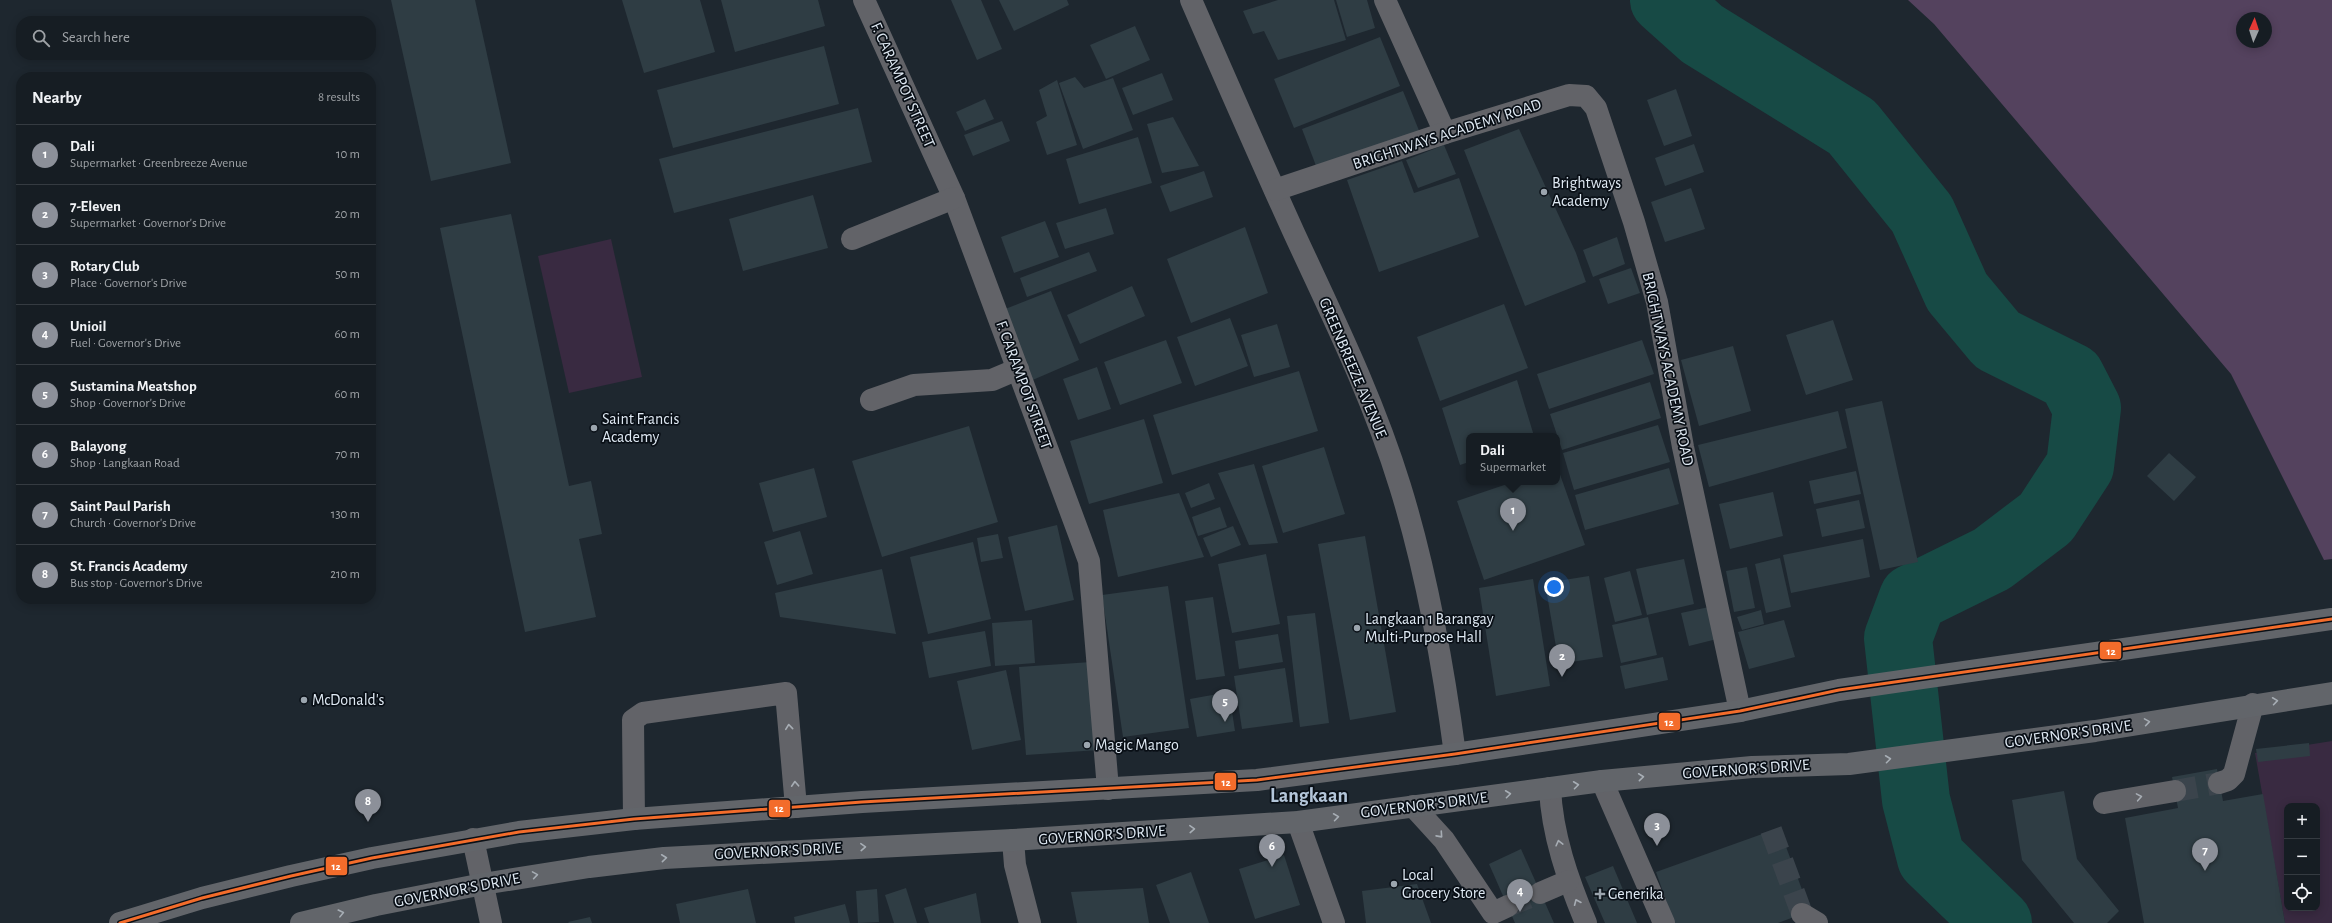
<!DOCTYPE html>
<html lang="en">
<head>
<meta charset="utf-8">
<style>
	body { margin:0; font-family:"Alegreya Sans",sans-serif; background:#232a30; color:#f1f3f6 }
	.controls { position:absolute; right:12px; bottom:12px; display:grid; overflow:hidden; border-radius:8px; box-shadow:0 2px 10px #0003 }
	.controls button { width:36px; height:36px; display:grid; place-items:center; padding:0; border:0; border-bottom:1px solid #353b41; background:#161d23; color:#f1f3f6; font:20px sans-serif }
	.compass { position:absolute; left:2236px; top:12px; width:36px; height:36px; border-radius:50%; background:#161d23; box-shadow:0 2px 10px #0003; rotate:3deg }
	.you { position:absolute; left:1554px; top:587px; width:14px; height:14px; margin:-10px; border:3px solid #fff; border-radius:50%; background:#1a73e8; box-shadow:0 0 0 6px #1a73e833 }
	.badge { display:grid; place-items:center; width:26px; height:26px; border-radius:50%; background:#8c9099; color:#fff; font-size:13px; font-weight:700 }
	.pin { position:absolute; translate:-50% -33px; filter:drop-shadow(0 1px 2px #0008) }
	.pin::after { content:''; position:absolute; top:21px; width:14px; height:12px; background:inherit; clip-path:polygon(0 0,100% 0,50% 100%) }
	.popup { position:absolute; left:1466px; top:433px; width:94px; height:52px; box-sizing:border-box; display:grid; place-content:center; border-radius:8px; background:#161d23; filter:drop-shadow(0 1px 3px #0005); font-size:13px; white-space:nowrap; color:#9ea2a6 }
	.popup b { font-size:15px; color:#f1f3f6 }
	.popup::after { content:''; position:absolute; left:50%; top:100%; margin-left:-8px; border:8px solid transparent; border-top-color:#161d23 }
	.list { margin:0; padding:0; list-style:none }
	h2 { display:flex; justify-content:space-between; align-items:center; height:52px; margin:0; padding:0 16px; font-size:17px }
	h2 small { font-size:13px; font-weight:400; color:#9ea2a6 }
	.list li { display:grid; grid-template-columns:26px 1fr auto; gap:12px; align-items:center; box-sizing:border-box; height:60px; padding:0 16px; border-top:1px solid #353b41 }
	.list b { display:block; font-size:15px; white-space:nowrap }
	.list p { margin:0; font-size:13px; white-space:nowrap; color:#9ea2a6 }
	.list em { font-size:13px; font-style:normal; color:#9ea2a6 }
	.icon { flex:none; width:22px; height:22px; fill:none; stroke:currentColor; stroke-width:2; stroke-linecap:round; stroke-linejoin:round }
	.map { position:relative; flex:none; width:2332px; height:923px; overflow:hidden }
	.search { position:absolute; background:#161d23; box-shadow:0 2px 10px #0003; left:16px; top:16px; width:360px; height:44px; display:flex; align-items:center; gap:10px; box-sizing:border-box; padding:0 14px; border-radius:16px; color:#9ea2a6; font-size:15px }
	.panel { position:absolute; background:#161d23; box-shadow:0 2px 10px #0003; left:16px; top:72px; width:360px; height:532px; border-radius:16px }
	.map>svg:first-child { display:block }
	.green { fill:#392a41; fill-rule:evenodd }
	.forest { fill:#54425e; fill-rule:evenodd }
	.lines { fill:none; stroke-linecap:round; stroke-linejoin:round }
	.river { stroke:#174a45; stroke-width:68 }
	.building { fill:#2f3d44 }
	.minor-tunnel { stroke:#3b444c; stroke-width:22; stroke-dasharray:22 11; stroke-linecap:butt }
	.minor { stroke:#626368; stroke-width:22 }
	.major { stroke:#62656a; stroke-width:22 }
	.bus-1-casing { stroke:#090f16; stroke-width:6 }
	.bus-1 { stroke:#f36c2b; stroke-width:3 }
	.oneway { stroke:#a7aeb5 }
	.oneway2 { stroke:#a7adb4 }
	.poi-dot { fill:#9ba5ae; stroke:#090f16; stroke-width:1.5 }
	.labels { text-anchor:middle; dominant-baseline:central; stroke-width:3.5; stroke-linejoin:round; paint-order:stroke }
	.street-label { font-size:16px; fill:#dfe9f3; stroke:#090f16 }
	.poi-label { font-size:16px; fill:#dfe9f3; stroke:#090f16; text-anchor:start }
	.district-label { font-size:20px; font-weight:bold; fill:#b3c5d9; stroke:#090f16 }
	.line-badge { stroke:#090f16; stroke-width:1.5 }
	.badge-label { font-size:11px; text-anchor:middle; font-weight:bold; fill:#fff }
</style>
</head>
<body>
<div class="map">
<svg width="2332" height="923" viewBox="0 0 2332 923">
	<rect width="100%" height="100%" fill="#1e272f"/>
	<g class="green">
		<path d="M611,239L642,377L569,393L538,256Z"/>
		<path d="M2332,741V923H2285L2255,753ZM2287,806H2317V908H2287Z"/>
	</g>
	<path class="forest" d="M1908,0H2332V559L2324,560L2231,374L1934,24ZM2242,18H2266V42H2242Z"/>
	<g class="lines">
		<path class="river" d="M1664,0L1702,34L1852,127L1922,214L1957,292L1997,340L2071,377L2087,408L2080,466L2046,518L1992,559L1913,598L1898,638L1916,800L1931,858L1998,923"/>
	</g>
	<g class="building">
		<path d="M391,0H475L511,163L431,181Z"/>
		<path d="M622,0H700L715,52L644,73Z"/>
		<path d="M721,0H818L825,26L735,52Z"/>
		<path d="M951,0H981L1002,49L977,60Z"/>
		<path d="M999,0H1067L1069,5L1014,31Z"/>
		<path d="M1278,0H1334L1346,40L1278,60L1264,31L1253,34L1243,11Z"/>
		<path d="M1336,0H1367L1375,28L1347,37Z"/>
		<path d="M1135,26L1150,60L1106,79L1090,45Z"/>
		<path d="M1380,37L1400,86L1294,128L1274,79Z"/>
		<path d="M824,46L839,104L673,148L657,90Z"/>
		<path d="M1162,73L1173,100L1133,115L1122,88Z"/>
		<path d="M1075,77L1084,88L1113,78L1133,130L1083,149L1059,83Z"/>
		<path d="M1057,80L1077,145L1047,155L1036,122L1047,116L1039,90Z"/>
		<path d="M1676,89L1692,136L1664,146L1647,100Z"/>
		<path d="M1403,91L1420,133L1318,171L1302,129Z"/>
		<path d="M985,99L994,119L965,131L956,112Z"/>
		<path d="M858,108L872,162L674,213L659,159Z"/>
		<path d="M1173,117L1199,166L1162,173L1147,124Z"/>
		<path d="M1002,121L1010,141L973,156L964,135Z"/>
		<path d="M1519,129L1576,253L1586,282L1525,306L1464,150Z"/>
		<path d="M1138,137L1152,183L1079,204L1066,159Z"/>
		<path d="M1694,144L1704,172L1665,186L1655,158Z"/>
		<path d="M1444,145L1456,174L1418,188L1406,160Z"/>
		<path d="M1402,161L1414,193L1459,178L1479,237L1379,272L1347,180Z"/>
		<path d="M1204,171L1213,197L1170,212L1160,186Z"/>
		<path d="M1691,188L1705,229L1665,242L1651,202Z"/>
		<path d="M813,195L828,248L743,271L729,219Z"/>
		<path d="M1106,208L1114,234L1065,249L1056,223Z"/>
		<path d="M511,214L569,486L591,481L602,534L579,539L596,617L525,632L440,228Z"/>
		<path d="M1045,221L1059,257L1014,273L1001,237Z"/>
		<path d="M1245,227L1268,293L1191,323L1167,259Z"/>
		<path d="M1617,237L1625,264L1593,277L1583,250Z"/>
		<path d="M1089,252L1097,271L1027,297L1020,278Z"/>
		<path d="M1631,268L1640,293L1608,304L1599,279Z"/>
		<path d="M1132,286L1145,316L1080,344L1067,315Z"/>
		<path d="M1051,291L1079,360L1028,382L1000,311Z"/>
		<path d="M1504,304L1528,368L1440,401L1417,337Z"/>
		<path d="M1230,318L1248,366L1195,386L1177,337Z"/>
		<path d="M1833,320L1853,380L1806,395L1786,335Z"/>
		<path d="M1277,324L1290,367L1254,377L1241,335Z"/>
		<path d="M1166,340L1182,383L1120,405L1104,362Z"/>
		<path d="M1642,340L1654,374L1549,409L1537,374Z"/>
		<path d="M1733,346L1751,411L1699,426L1681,360Z"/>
		<path d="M1097,367L1111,409L1078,420L1063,379Z"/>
		<path d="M1299,371L1318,431L1172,475L1153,415Z"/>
		<path d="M1517,380L1534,436H1469V462L1460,465L1442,408Z"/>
		<path d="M1650,382L1661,418L1562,450L1550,414Z"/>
		<path d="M1882,401L1918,562L1880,570L1845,409Z"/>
		<path d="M1838,411L1847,448L1709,487L1698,445Z"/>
		<path d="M1144,419L1163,483L1089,504L1070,441Z"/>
		<path d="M1658,425L1670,462L1574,490L1563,453Z"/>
		<path d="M969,426L998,522L882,557L852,461Z"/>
		<path d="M1324,447L1345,514L1283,533L1262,466Z"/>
		<path d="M2169,453L2196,477L2174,501L2147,476Z"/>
		<path d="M1254,464L1278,543L1249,545L1218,473Z"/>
		<path d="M1557,466L1585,545L1484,580L1457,501L1513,482H1557Z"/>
		<path d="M814,468L827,517L773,532L759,483Z"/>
		<path d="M1669,468L1679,504L1585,530L1575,495Z"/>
		<path d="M1856,471L1861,494L1814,504L1809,481Z"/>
		<path d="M1209,483L1215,499L1191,508L1185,493Z"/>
		<path d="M1773,492L1783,536L1730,549L1719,504Z"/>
		<path d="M1179,493L1204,557L1118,577L1103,510Z"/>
		<path d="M1859,500L1865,528L1822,537L1816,509Z"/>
		<path d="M1220,507L1227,527L1198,536L1192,517Z"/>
		<path d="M1057,525L1074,600L1025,611L1008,537Z"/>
		<path d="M1233,526L1241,545L1211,557L1203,538Z"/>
		<path d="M800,531L813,574L777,585L764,542Z"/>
		<path d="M998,534L1003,558L981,562L977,538Z"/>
		<path d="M1365,536L1396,712L1350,720L1318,544Z"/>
		<path d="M1863,539L1870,577L1791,593L1783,555Z"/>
		<path d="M973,542L991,619L928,634L910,557Z"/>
		<path d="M1266,554L1280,624L1232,633L1218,564Z"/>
		<path d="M1780,558L1791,607L1766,613L1755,564Z"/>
		<path d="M1684,559L1694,604L1647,615L1636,569Z"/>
		<path d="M1747,567L1755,608L1734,612L1726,571Z"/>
		<path d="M882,569L896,634L780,617L775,593Z"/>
		<path d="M1630,571L1642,615L1615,622L1604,578Z"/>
		<path d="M1589,576L1603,657L1559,664L1545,583Z"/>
		<path d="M1533,579L1550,686L1496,696L1479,588Z"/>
		<path d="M1168,586L1189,728L1123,737L1102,595Z"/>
		<path d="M1213,597L1225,676L1196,680L1185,601Z"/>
		<path d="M1709,607L1717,639L1689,646L1681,613Z"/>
		<path d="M1761,610L1764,624L1742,630L1737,617Z"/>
		<path d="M1315,613L1329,723L1300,727L1287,616Z"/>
		<path d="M1648,617L1657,655L1621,663L1612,625Z"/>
		<path d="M1032,620L1035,663L995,666L992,623Z"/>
		<path d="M1784,620L1795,657L1749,669L1738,632Z"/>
		<path d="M985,631L991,666L929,678L922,642Z"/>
		<path d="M1278,634L1283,662L1239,669L1235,641Z"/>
		<path d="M1663,657L1668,680L1625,689L1620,666Z"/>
		<path d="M1091,662L1098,750L1026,755L1019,667Z"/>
		<path d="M1285,668L1293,722L1242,729L1234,676Z"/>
		<path d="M1006,670L1021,740L972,750L957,681Z"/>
		<path d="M1229,692L1235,731L1197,737L1190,699Z"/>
		<path d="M2309,743L2310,756L2258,762L2256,749Z"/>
		<path d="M2217,769L2223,801L2263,794L2285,923H2144L2125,818L2178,808L2172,777Z"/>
		<path d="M2064,791L2077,859L2119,911L2107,923H2074L2022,860L2012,800Z"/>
		<path d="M1779,828L1810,911L1778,923H1674L1656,872Z"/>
		<path d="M1521,849L1554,923H1515L1489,864Z"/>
		<path d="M1284,855L1300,905L1255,919L1239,869Z"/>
		<path d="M1613,866L1637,923H1605L1585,877Z"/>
		<path d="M1191,872L1209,923H1170L1156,885Z"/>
		<path d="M1417,884L1431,923H1366L1362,891Z"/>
		<path d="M906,888L917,923H894L885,895Z"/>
		<path d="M1143,888L1149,923H1077L1071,892Z"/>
		<path d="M748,889L756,923H680L676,904Z"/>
		<path d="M877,889L879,922L858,923L856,891Z"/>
		<path d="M976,893L981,923H929L924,908Z"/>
		<path d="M845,904L850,923H795L794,917Z"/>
		<path d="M590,917L592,923H569L568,922Z"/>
	</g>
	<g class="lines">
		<g class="minor-tunnel">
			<path d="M2175,791L2219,783"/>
			<path d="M1771,830L1802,914"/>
			<path d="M1508,906L1540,893"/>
		</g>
		<g class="minor">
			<path d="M864,0L954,198L1089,561L1108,789"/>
			<path d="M1191,0C1225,78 1259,156 1294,233C1332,315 1373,398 1400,486C1427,573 1443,664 1455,754"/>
			<path d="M1385,0L1445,133"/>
			<path d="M1275,190L1445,133L1569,95L1586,96L1596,108L1634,222L1657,302L1683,447L1740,711"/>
			<path d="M852,239L954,198"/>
			<path d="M871,400L914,385L992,380L1018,369"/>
			<path d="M1602,781L1664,923"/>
			<path d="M2219,783L2228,780L2234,774L2253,704"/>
			<path d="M1550,788C1552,835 1568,880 1586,923"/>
			<path d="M2104,803L2175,791"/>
			<path d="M1413,806L1444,840L1493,913L1508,906"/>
			<path d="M634,819L633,720L643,713L786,693L796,807"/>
			<path d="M1298,822L1334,923"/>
			<path d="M473,839L491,923"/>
			<path d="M1013,840L1015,865L1030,923"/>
			<path d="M1540,893L1568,881"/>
			<path d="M1802,914L1817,923"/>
		</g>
		<g class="major">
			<path d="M120,923L202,898L291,876L372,858L519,832L634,819L862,802L1257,780L1455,754L1740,711L1839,690L2332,619"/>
			<path d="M301,923L376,905L483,884L589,867L664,858L1013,840L1298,822L1602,781L1752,767L1849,764L2095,731L2332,693"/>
		</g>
		<defs>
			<path id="bus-1" d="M120,923L202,898L291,876L372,858L519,832L634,819L862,802L1257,780L1455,754L1740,711L1839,690L2332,619"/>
		</defs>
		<use href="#bus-1" class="bus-1-casing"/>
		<use href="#bus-1" class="bus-1"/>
	</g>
	<defs><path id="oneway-chevron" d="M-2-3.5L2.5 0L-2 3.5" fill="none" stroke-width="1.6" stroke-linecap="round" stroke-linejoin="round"/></defs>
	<g class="oneway">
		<use href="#oneway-chevron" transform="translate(2275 701) rotate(-8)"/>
		<use href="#oneway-chevron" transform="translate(2147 722) rotate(-9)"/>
		<use href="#oneway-chevron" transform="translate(1888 759) rotate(-7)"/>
		<use href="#oneway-chevron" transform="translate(1641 777) rotate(-6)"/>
		<use href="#oneway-chevron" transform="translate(1576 785) rotate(-7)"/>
		<use href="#oneway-chevron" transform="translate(1508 794) rotate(-7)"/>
		<use href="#oneway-chevron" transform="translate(1336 817) rotate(-8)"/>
		<use href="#oneway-chevron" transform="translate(1192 829) rotate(-3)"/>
		<use href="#oneway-chevron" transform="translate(863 847) rotate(-3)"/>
		<use href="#oneway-chevron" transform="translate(664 858) rotate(-6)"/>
		<use href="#oneway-chevron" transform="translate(535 875) rotate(-9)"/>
		<use href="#oneway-chevron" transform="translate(341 913) rotate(-14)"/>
	</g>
	<g class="oneway2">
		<use href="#oneway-chevron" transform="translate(789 727) rotate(-96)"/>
		<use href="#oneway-chevron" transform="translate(795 784) rotate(-93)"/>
		<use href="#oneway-chevron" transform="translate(2139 797) rotate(-10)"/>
		<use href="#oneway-chevron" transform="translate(1440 835) rotate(48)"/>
		<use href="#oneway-chevron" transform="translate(1559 843) rotate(-104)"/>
		<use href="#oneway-chevron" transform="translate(1577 902) rotate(-113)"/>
	</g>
	<g class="poi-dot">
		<circle cx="1544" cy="192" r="4"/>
		<circle cx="594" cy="428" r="4"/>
		<circle cx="1357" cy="628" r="4"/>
		<circle cx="304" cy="700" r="4"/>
		<circle cx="1087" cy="745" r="4"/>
		<circle cx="1394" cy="884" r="4"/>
		<path d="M1598 888h4v4h4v4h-4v4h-4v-4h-4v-4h4z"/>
	</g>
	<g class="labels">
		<g class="street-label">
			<text transform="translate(903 85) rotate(66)">F. CARAMPOT STREET</text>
			<text transform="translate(1447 134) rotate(-18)">BRIGHTWAYS ACADEMY ROAD</text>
			<text transform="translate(1353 368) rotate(67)">GREENBREEZE AVENUE</text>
			<text transform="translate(1668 369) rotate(78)">BRIGHTWAYS ACADEMY ROAD</text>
			<text transform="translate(1024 385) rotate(70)">F. CARAMPOT STREET</text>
			<text transform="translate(2068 734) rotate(-8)">GOVERNOR'S DRIVE</text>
			<text transform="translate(1746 769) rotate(-4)">GOVERNOR'S DRIVE</text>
			<text transform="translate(1424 805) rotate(-7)">GOVERNOR'S DRIVE</text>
			<text transform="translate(1102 835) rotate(-4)">GOVERNOR'S DRIVE</text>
			<text transform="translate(778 851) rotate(-3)">GOVERNOR'S DRIVE</text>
			<text transform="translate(457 890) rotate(-11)">GOVERNOR'S DRIVE</text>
		</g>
		<g class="poi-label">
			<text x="1552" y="183">Brightways<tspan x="1552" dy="18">Academy</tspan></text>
			<text x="602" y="419">Saint Francis<tspan x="602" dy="18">Academy</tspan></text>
			<text x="1365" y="619">Langkaan 1 Barangay<tspan x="1365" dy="18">Multi-Purpose Hall</tspan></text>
			<text x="312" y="700">McDonald's</text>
			<text x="1095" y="745">Magic Mango</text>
			<text x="1402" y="875">Local<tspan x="1402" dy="18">Grocery Store</tspan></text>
			<text x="1608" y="894">Generika</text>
		</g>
		<g class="district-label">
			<text x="1309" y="796">Langkaan</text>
		</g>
	</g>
	<g class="line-badge">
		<rect x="2099" y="641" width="23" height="19" rx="4" fill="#f36c2b"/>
		<rect x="1658" y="712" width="23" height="19" rx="4" fill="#f36c2b"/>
		<rect x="1214" y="772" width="23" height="19" rx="4" fill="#f36c2b"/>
		<rect x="768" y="799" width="23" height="19" rx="4" fill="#f36c2b"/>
		<rect x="325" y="856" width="23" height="20" rx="4" fill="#f36c2b"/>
	</g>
	<g class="badge-label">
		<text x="2111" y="655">12</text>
		<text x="1669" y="726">12</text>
		<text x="1226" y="786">12</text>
		<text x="779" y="812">12</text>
		<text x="336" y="870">12</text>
	</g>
</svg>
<div class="controls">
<button>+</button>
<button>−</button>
<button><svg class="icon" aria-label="locate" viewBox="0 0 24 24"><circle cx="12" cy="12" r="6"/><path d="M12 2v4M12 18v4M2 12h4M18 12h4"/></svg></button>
</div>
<svg class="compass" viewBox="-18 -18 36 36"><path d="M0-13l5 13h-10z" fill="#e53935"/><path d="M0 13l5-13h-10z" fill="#9ea2a6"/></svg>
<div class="you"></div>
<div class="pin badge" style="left:1513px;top:531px">1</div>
<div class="popup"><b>Dali</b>Supermarket</div>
<div class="pin badge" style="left:1562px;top:677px">2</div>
<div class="pin badge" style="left:1657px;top:846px">3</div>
<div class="pin badge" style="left:1520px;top:912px">4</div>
<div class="pin badge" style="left:1225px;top:722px">5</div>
<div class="pin badge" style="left:1272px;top:867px">6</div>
<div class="pin badge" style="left:2205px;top:871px">7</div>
<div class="pin badge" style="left:368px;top:822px">8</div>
<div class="search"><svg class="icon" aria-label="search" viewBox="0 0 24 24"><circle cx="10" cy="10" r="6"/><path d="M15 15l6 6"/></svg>Search here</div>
<section class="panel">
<h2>Nearby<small>8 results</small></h2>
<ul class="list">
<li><span class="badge">1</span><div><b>Dali</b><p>Supermarket · Greenbreeze Avenue</p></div><em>10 m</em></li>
<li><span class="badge">2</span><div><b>7-Eleven</b><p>Supermarket · Governor's Drive</p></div><em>20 m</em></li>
<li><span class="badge">3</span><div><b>Rotary Club</b><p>Place · Governor's Drive</p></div><em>50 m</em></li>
<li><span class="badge">4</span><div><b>Unioil</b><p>Fuel · Governor's Drive</p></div><em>60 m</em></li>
<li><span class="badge">5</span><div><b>Sustamina Meatshop</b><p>Shop · Governor's Drive</p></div><em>60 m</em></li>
<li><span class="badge">6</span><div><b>Balayong</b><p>Shop · Langkaan Road</p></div><em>70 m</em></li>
<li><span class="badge">7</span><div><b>Saint Paul Parish</b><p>Church · Governor's Drive</p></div><em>130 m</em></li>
<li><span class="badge">8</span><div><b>St. Francis Academy</b><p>Bus stop · Governor's Drive</p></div><em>210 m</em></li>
</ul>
</section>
</div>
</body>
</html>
